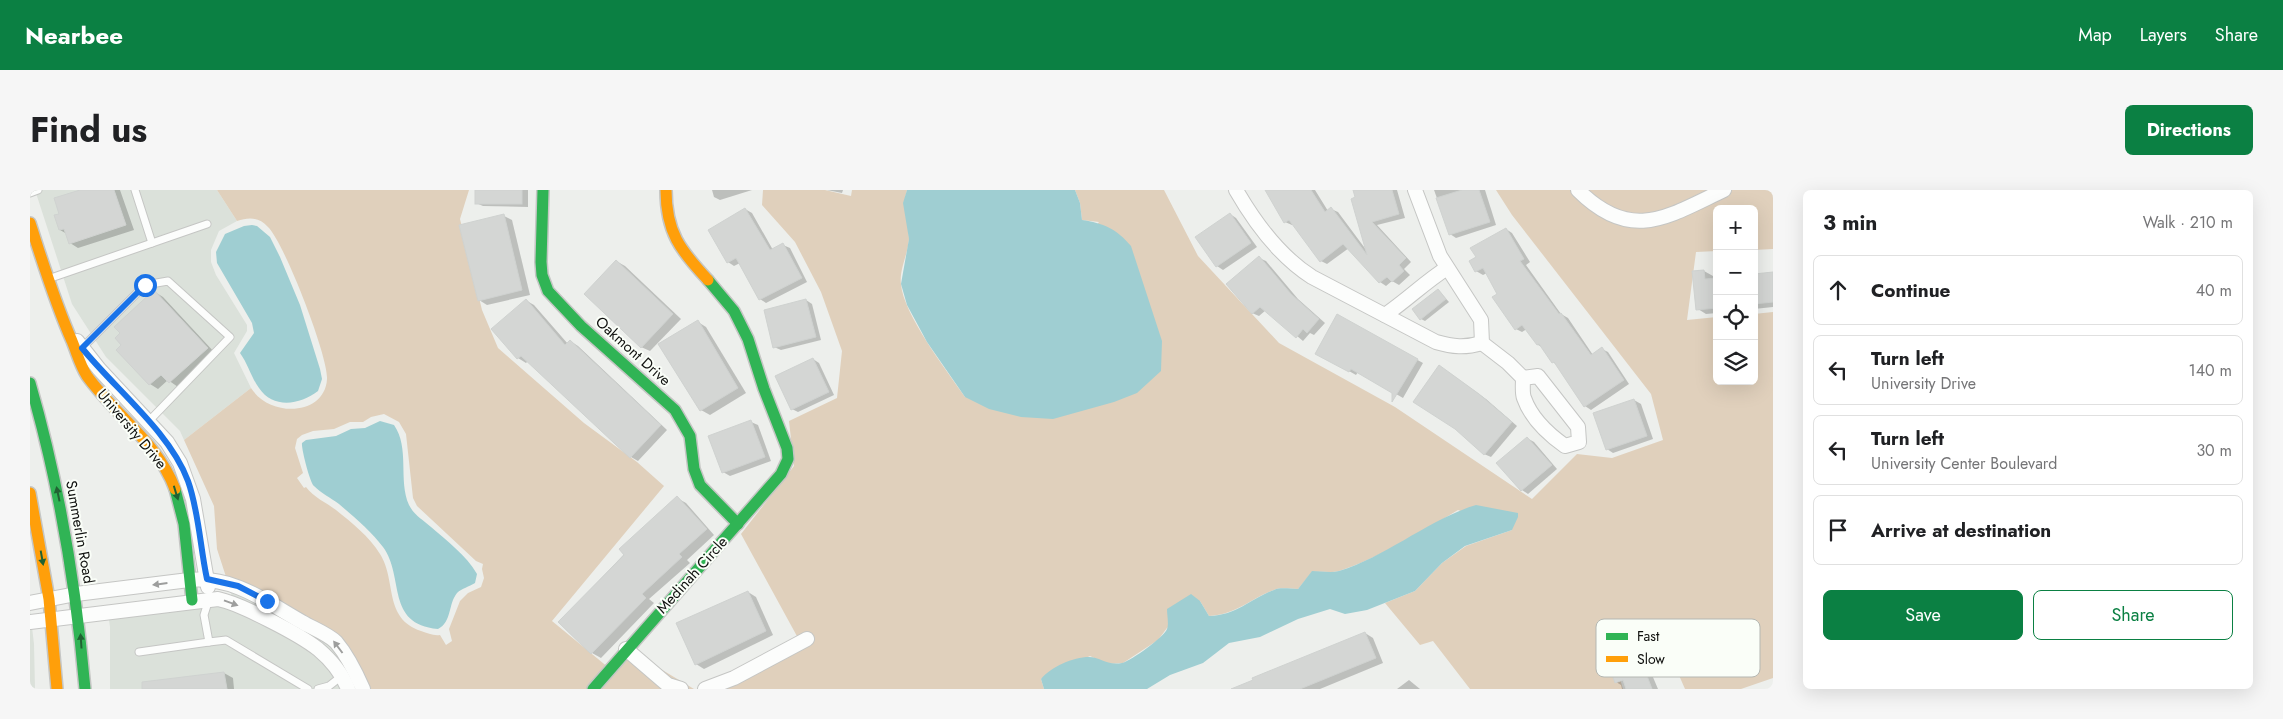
<!DOCTYPE html>
<html lang="en">
<head>
<meta charset="utf-8">
<style>
	body { margin:0; font-family:Jost,sans-serif; background:#f6f6f6; color:#202124 }
	.controls { position:absolute; right:15px; top:15px; display:grid; overflow:hidden; border-radius:8px; box-shadow:0 5px 20px #0002 }
	.controls button { width:45px; height:45px; display:grid; place-items:center; padding:0; border:0; border-bottom:1px solid #e0e0e0; background:#fff; color:#202124; font:25px sans-serif }
	.stop { position:absolute; width:15px; height:15px; margin:-11px; border:4px solid #1a73e8; border-radius:50%; background:#fff }
	.stop.end { background:#1a73e8; border-color:#fff; box-shadow:0 1px 5px #0008 }
	.list { margin:0; padding:0; list-style:none }
	h2 { display:flex; justify-content:space-between; align-items:center; height:65px; margin:0; padding:0 20px; font-size:21px }
	h2 small { font-size:16px; font-weight:400; color:#757577 }
	.list li { display:grid; grid-template-columns:32px 1fr auto; gap:15px; align-items:center; box-sizing:border-box; height:70px; margin:0 10px 10px; padding:0 10px; border:1px solid #e0e0e0; border-radius:8px }
	.list b { display:block; font-size:19px; white-space:nowrap }
	.list p { margin:0; font-size:16px; white-space:nowrap; color:#757577 }
	.list em { font-size:16px; font-style:normal; color:#757577 }
	.actions { display:flex; gap:10px; padding:15px 20px }
	.actions a { flex:1; padding:11px 0; border:1px solid #0b8043; border-radius:8px; text-align:center; font-size:18px; color:#0b8043 }
	.actions .main { background:#0b8043; color:#fff }
	.icon { flex:none; width:28px; height:28px; fill:none; stroke:currentColor; stroke-width:2; stroke-linecap:round; stroke-linejoin:round }
	.map { position:relative; flex:none; width:1743px; height:499px; overflow:hidden; border-radius:8px }
	header { display:flex; align-items:center; gap:30px; box-sizing:border-box; height:70px; padding:0 25px; background:#0b8043; color:#fff }
	header strong { font-size:24px }
	nav { display:flex; gap:28px; margin-inline-start:auto; font-size:18px }
	.intro { display:flex; align-items:center; justify-content:space-between; box-sizing:border-box; height:120px; padding:0 30px }
	h1 { margin:0; font-size:35px }
	.button { padding:12px 22px; border-radius:8px; background:#0b8043; color:#fff; font-size:18px; font-weight:700 }
	main { display:flex; gap:30px; padding:0 30px }
	aside { flex:1; background:#fff; border-radius:8px; box-shadow:0 5px 20px #0002 }
	.map>svg:first-child { display:block }
	.built { fill:#dbe1da }
	.green { fill:#e0d0bc; fill-rule:evenodd }
	.water { fill:#9fced2 }
	.shadow { fill:#0003 }
	.building { fill:#d4d6d4; stroke:#cfd2d0 }
	.lines { fill:none; stroke-linecap:round; stroke-linejoin:round }
	.lane-casing { stroke:#c5c6c4; stroke-width:9 }
	.street-casing { stroke:#c5c6c4; stroke-width:16 }
	.fast-casing { stroke:#c5c6c4; stroke-width:14 }
	.slow-casing { stroke:#c5c6c4; stroke-width:14 }
	.lane { stroke:#fcfdfc; stroke-width:7 }
	.street { stroke:#fcfdfc; stroke-width:14 }
	.fast { stroke:#30b455; stroke-width:11 }
	.slow { stroke:#ff9f0a; stroke-width:11 }
	.oneway { fill:#206232 }
	.oneway2 { fill:#9d9e9d }
	.route { stroke:#1a73e8; stroke-width:6 }
	.labels { text-anchor:middle; dominant-baseline:central; stroke-width:4; stroke-linejoin:round; paint-order:stroke }
	.street-label { font-size:15px; fill:#0f100e; stroke:#fafef8 }
	.key { fill:#fafef8; stroke:#b4b7b2; stroke-width:1 }
	.key-label { font-size:14px; fill:#0f100e }
</style>
</head>
<body>
<header>
<strong>Nearbee</strong>
<nav><a>Map</a><a>Layers</a><a>Share</a></nav>
</header>
<div class="intro"><h1>Find us</h1><a class="button">Directions</a></div>
<main>
<div class="map">
<svg width="1743" height="499" viewBox="0 0 1743 499">
	<rect width="100%" height="100%" fill="#edefec"/>
	<g class="built">
		<path d="M5,0H187L207,31L189,41L181,60V72L186,85L217,135V141L204,163L221,198L154,250L150,241L76,167L42,114Z"/>
		<path d="M198,393L283,436L322,472L333,499H80V437L78,423L132,416L205,417Z"/>
		<path d="M0,420L4,454L5,499H0Z"/>
	</g>
	<g class="green">
		<path d="M187,0H439L430,29L452,120L468,158L554,233L607,272L634,296L522,431L585,483L604,463L664,499H333L322,472L283,436L198,393L187,359L184,316L154,250L221,198C240,228 295,226 297,189C299,168 254,52 238,37C229,27 219,27 207,31ZM354,224L369,232L376,244L383,308L387,316L446,371L453,374L452,379L454,388L451,397L438,403L430,411L419,439L422,451L416,455L410,445C403,446 398,443 391,441C353,428 367,391 350,364C340,347 321,332 306,320C297,313 283,307 276,297L274,298L267,288L273,283L265,258L267,249L272,245L283,241L304,239L320,232H333L341,227Z"/>
		<path d="M733,0H795L821,6L822,0H877C871,21 879,30 879,49C878,64 869,80 871,94C873,124 917,181 935,207L1069,32L1052,30L1050,13L1045,0H1134L1168,66L1249,153L1365,217L1502,309L1547,264L1582,268L1633,250L1621,204L1482,25L1466,0H1743V59L1724,60V19H1687V61L1666,62L1657,130L1687,127V191H1724V124L1743,122V488L1711,499H1655L1630,442L1581,458L1593,499H1440L1403,451L1390,455L1355,413L1385,401L1412,373L1436,356L1482,340L1428,320C1393,341 1347,369 1309,381C1301,383 1291,381 1282,382L1268,399C1260,399 1250,397 1244,400C1219,409 1208,424 1179,426L1170,411L1137,438L1128,450L1093,473L1077,474L1060,466L1011,489L1014,499H687L774,459L711,344L764,276L759,231L807,208L812,161L791,102L765,52L732,15Z"/>
	</g>
	<g class="water">
		<path d="M877,0H1045L1050,13L1052,30C1073,33 1087,39 1101,56L1132,151L1131,181L1107,203L1084,212L1023,229L991,227L959,219L935,207L897,152L877,115L871,94L879,49L873,13Z"/>
		<path d="M222,35L227,36L240,47L250,67L270,115L290,179L292,189L288,201C270,215 243,219 229,198C221,187 218,174 210,163L224,143L222,133L187,73L186,62L195,44L214,36Z"/>
		<path d="M350,231L364,235C380,258 368,290 379,315C384,325 393,330 401,337C417,351 436,365 447,384L445,393C439,397 432,398 427,403C418,414 422,432 408,439C355,434 375,387 353,357C341,341 324,327 309,314C301,308 291,303 284,296C280,293 271,258 272,253L276,250L306,246L321,239L335,238Z"/>
		<path d="M1446,315L1488,323V327L1482,340L1435,356L1412,373L1385,401L1337,420L1315,424L1300,419L1268,429L1230,447L1199,453L1173,473L1140,485L1117,499H1014L1011,489C1021,477 1043,467 1059,467C1070,467 1077,476 1092,473C1101,471 1134,447 1137,439C1139,434 1137,425 1137,419L1161,404L1170,411L1179,426C1208,425 1219,409 1244,400C1250,397 1260,399 1268,399L1282,381C1291,381 1301,383 1309,381C1358,366 1399,329 1446,315Z"/>
	</g>
	<g class="shadow">
		<path d="M54,0H90L104,40L48,58L40,53L37,44L30,40L31,24Z"/>
		<path d="M446,0H498V17L453,16L446,13Z"/>
		<path d="M682,0H722L690,10L684,7Z"/>
		<path d="M797,0H813L812,3Z"/>
		<path d="M1236,0H1285L1298,21L1301,19L1308,22L1337,61L1325,0H1367L1375,28L1347,35L1381,72L1374,79L1380,85L1369,95L1362,91L1356,96L1350,92L1319,58L1297,74L1291,71L1264,34L1262,35L1255,32Z"/>
		<path d="M1404,0H1455L1466,35L1426,48L1420,44Z"/>
		<path d="M715,19L722,23L743,60L753,55L760,58L777,92L736,113L730,109L710,73L704,76L698,72Z"/>
		<path d="M1200,24L1206,28L1227,57L1193,80L1187,76Z"/>
		<path d="M474,26L482,30L500,105L457,115L449,110Z"/>
		<path d="M1476,39L1482,43L1500,72L1496,75L1531,124L1538,128L1563,165L1572,159L1578,162L1599,194L1561,220L1555,216L1527,175L1523,172L1512,157L1508,155L1497,139L1492,142L1486,139L1457,83L1453,85L1446,81L1447,68Z"/>
		<path d="M1229,68L1236,71L1268,109L1295,133L1284,145L1280,143L1273,151L1236,120L1229,126L1222,123Z"/>
		<path d="M586,71L595,76L651,129L620,161L611,157Z"/>
		<path d="M1674,81L1683,86V89H1687V123L1676,124L1668,119Z"/>
		<path d="M1743,83V117L1724,119V85Z"/>
		<path d="M1408,100L1419,112L1395,131L1391,129Z"/>
		<path d="M125,102L133,107L185,163L148,197L138,190L128,199L120,194Z"/>
		<path d="M776,110L782,114L791,150L751,160L744,157Z"/>
		<path d="M497,111L504,115L538,154L540,151L548,156L637,240L608,271L601,267L498,171L496,173L488,168L463,139Z"/>
		<path d="M1308,126L1393,173L1373,208L1328,182L1326,185L1287,163Z"/>
		<path d="M668,132L676,137L716,203L680,225L671,220Z"/>
		<path d="M783,169L789,173L804,205L768,222L762,219Z"/>
		<path d="M1415,180L1456,209L1487,236L1461,267L1454,264Z"/>
		<path d="M1604,210L1611,214L1623,249L1583,263L1577,259Z"/>
		<path d="M721,232L728,235L741,271L700,286L693,282Z"/>
		<path d="M1497,248L1504,252L1527,279L1498,304L1492,300Z"/>
		<path d="M647,308L656,313L684,345L657,370L660,373L619,409L624,413L571,468L562,463L530,432Z"/>
		<path d="M718,402L726,407L743,445L674,479L666,474Z"/>
		<path d="M1335,443L1343,448L1353,473L1290,499H1204Z"/>
		<path d="M1608,468L1617,473L1628,499H1592L1591,495L1586,492Z"/>
		<path d="M194,483L203,488L204,499H118L117,493Z"/>
		<path d="M1379,490L1390,499H1367Z"/>
	</g>
	<g class="building">
		<path d="M50,0H84L96,35L39,54L34,39L29,40L24,25L29,24L24,8Z"/>
		<rect x="445" y="0" width="47" height="14"/>
		<path d="M1235,0H1281L1295,22L1301,17L1337,65L1321,9L1325,7L1323,0H1362L1369,24L1342,32L1376,68L1369,75L1374,81L1362,92L1357,87L1349,93L1313,54L1290,72L1259,30L1254,33Z"/>
		<path d="M1432,0H1449L1460,32L1419,45L1406,8Z"/>
		<path d="M715,18L740,60L753,53L772,88L729,110L706,68L697,73L678,40Z"/>
		<path d="M1200,23L1221,53L1186,77L1165,47Z"/>
		<path d="M474,24L492,100L448,111L429,35Z"/>
		<path d="M1476,38L1494,69L1490,71L1529,124L1531,123L1561,165L1572,157L1594,190L1554,217L1524,172L1522,173L1509,154L1507,155L1492,135L1485,140L1462,107L1467,104L1453,78L1445,82L1439,71L1446,67L1440,58Z"/>
		<path d="M1229,66L1261,104L1289,129L1277,143L1273,139L1266,148L1230,117L1222,124L1196,94Z"/>
		<path d="M586,70L643,124L611,158L554,104Z"/>
		<path d="M1674,80L1675,89L1687,88V118L1666,120L1662,81Z"/>
		<path d="M1743,82V112L1724,114V84Z"/>
		<path d="M1408,99L1416,109L1390,130L1382,119Z"/>
		<path d="M124,100L178,158L139,193L131,185L119,195L86,160L91,155L85,148L90,143L84,137Z"/>
		<path d="M496,109L535,155L540,150L631,235L600,268L491,166L487,169L461,139Z"/>
		<path d="M776,109L786,147L743,158L734,120Z"/>
		<path d="M1307,124L1388,169L1362,212V203L1321,179L1319,182L1285,164Z"/>
		<path d="M668,130L708,198L670,221L628,154Z"/>
		<path d="M783,168L799,202L761,220L745,186Z"/>
		<path d="M1409,175L1449,204L1482,232L1454,265L1425,239L1383,212Z"/>
		<path d="M1604,209L1617,246L1576,260L1563,223Z"/>
		<path d="M721,230L735,267L692,283L678,246Z"/>
		<path d="M1497,247L1522,275L1491,301L1466,273Z"/>
		<path d="M647,306L677,339L649,364L652,367L612,404L616,408L561,464L528,432L594,365L589,359Z"/>
		<path d="M718,401L736,441L665,475L646,433Z"/>
		<path d="M1335,442L1346,468L1270,499H1201L1223,490L1222,488Z"/>
		<path d="M1608,466L1612,478H1614L1622,499H1596L1593,490L1585,493L1579,476Z"/>
		<path d="M194,482L197,499H112V492Z"/>
	</g>
	<g class="lines">
		<defs>
			<g id="lane">
				<path d="M105,0L122,53"/>
				<path d="M0,3L8,0"/>
				<path d="M18,89L177,34"/>
				<path d="M52,158L115,95L138,91L200,147L118,232"/>
				<path d="M179,409L174,425L179,452L196,450L278,499"/>
				<path d="M109,462L179,452"/>
				<path d="M288,499L299,496L313,485"/>
			</g>
			<g id="street">
				<path d="M1206,0C1225,33 1249,66 1282,87L1406,152C1423,157 1435,158 1452,153"/>
				<path d="M1385,0L1410,66L1451,130L1452,153L1478,173L1493,188"/>
				<path d="M1548,0C1601,53 1637,27 1694,0"/>
				<path d="M1355,125C1377,110 1395,92 1417,78"/>
				<path d="M47,151L69,179L137,252L150,273L163,309L178,397"/>
				<path d="M1508,186L1548,237L1549,252L1535,256C1518,244 1501,228 1494,208C1492,203 1493,195 1493,188Z"/>
				<path d="M0,413L46,404L159,390C204,386 235,411 272,432C282,438 298,444 306,452C317,465 326,483 333,499"/>
				<path d="M0,432L188,409C211,414 269,444 288,459C301,470 312,483 318,499"/>
				<path d="M596,459L638,495L651,499"/>
				<path d="M675,499L704,488L777,449"/>
			</g>
			<g id="fast">
				<path d="M513,0L511,72L512,85L518,101L551,136L645,220L660,246L664,279L670,295L708,334"/>
				<path d="M0,193C29,293 46,395 55,499"/>
				<path d="M145,299L154,334L162,410"/>
				<path d="M563,499L751,284L758,269L757,258L734,199L718,149L704,121L678,90"/>
			</g>
			<g id="slow">
				<path d="M636,0C636,42 650,60 678,90"/>
				<path d="M0,33C13,73 25,113 42,151C47,163 50,175 57,186C85,225 128,253 145,299"/>
				<path d="M0,303L19,409L27,499"/>
			</g>
		</defs>
		<use href="#lane" class="lane-casing"/>
		<use href="#street" class="street-casing"/>
		<use href="#fast" class="fast-casing"/>
		<use href="#slow" class="slow-casing"/>
		<use href="#lane" class="lane"/>
		<use href="#street" class="street"/>
		<use href="#fast" class="fast"/>
		<use href="#slow" class="slow"/>
	</g>
	<defs><path id="oneway-solid" d="M-6-.8H1V-3.2L6.5 0L1 3.2V.8H-6Z" transform="scale(1.25)"/></defs>
	<g class="oneway">
		<use href="#oneway-solid" transform="translate(146 303) rotate(73)"/>
		<use href="#oneway-solid" transform="translate(28 304) rotate(-102)"/>
		<use href="#oneway-solid" transform="translate(12 368) rotate(80)"/>
		<use href="#oneway-solid" transform="translate(51 451) rotate(-94)"/>
	</g>
	<g class="oneway2">
		<use href="#oneway-solid" transform="translate(130 394) rotate(173)"/>
		<use href="#oneway-solid" transform="translate(201 413) rotate(20)"/>
		<use href="#oneway-solid" transform="translate(308 457) rotate(-127)"/>
	</g>
	<g class="lines">
		<path class="route" d="M115,95L52,158C85,199 140,242 158,291C169,322 170,357 177,389L208,396L237,411"/>
	</g>
	<g class="labels">
		<g class="street-label">
			<text transform="translate(603 161) rotate(42)">Oakmont Drive</text>
			<text transform="translate(102 239) rotate(50)">University Drive</text>
			<text transform="translate(50 342) rotate(80)">Summerlin Road</text>
			<text transform="translate(662 385) rotate(-48)">Medinah Circle</text>
		</g>
	</g>
	<rect x="1566" y="429" width="164" height="58" rx="8" class="key"/>
	<rect x="1576" y="443" width="22" height="7" fill="#30b455"/>
	<rect x="1576" y="466" width="22" height="6" fill="#ff9f0a"/>
	<g class="key-label">
		<text x="1607" y="451">Fast</text>
		<text x="1607" y="474">Slow</text>
	</g>
</svg>
<div class="controls">
<button>+</button>
<button>−</button>
<button><svg class="icon" aria-label="locate" viewBox="0 0 24 24"><circle cx="12" cy="12" r="6"/><path d="M12 2v4M12 18v4M2 12h4M18 12h4"/></svg></button>
<button><svg class="icon" aria-label="layers" viewBox="0 0 24 24"><path d="M12 4l9 5-9 5-9-5zM3 14l9 5 9-5"/></svg></button>
</div>
<div class="stop" style="left:115px;top:95px"></div>
<div class="stop end" style="left:237px;top:411px"></div>
</div>
<aside>
<h2>3 min<small>Walk · 210 m</small></h2>
<ul class="list">
<li><svg class="icon" aria-label="ahead" viewBox="0 0 24 24"><path d="M12 20V5M6 11l6-6 6 6"/></svg><div><b>Continue</b></div><em>40 m</em></li>
<li><svg class="icon" aria-label="left" viewBox="0 0 24 24"><path d="M17 20v-9H6M10 6l-5 5 5 5"/></svg><div><b>Turn left</b><p>University Drive</p></div><em>140 m</em></li>
<li><svg class="icon" aria-label="left" viewBox="0 0 24 24"><path d="M17 20v-9H6M10 6l-5 5 5 5"/></svg><div><b>Turn left</b><p>University Center Boulevard</p></div><em>30 m</em></li>
<li><svg class="icon" aria-label="arrive" viewBox="0 0 24 24"><path d="M6 21V4h12l-3 4 3 4H6"/></svg><div><b>Arrive at destination</b></div></li>
</ul>
<div class="actions"><a class="main">Save</a><a>Share</a></div>
</aside>
</main>
</body>
</html>
